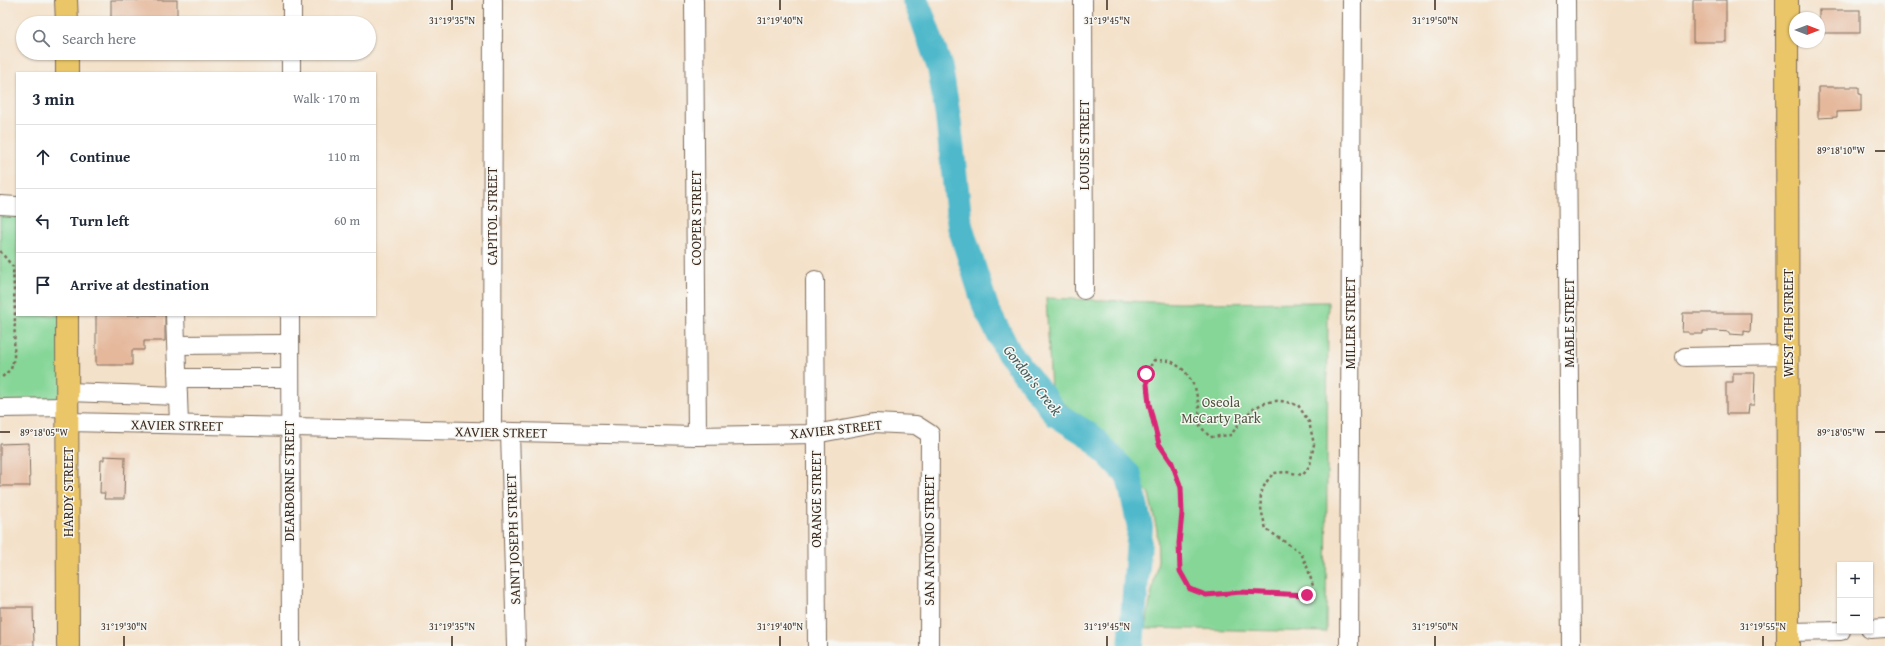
<!DOCTYPE html>
<html lang="en">
<head>
<meta charset="utf-8">
<style>
	body { margin:0; font-family:"Gentium Book Plus",serif; background:#f2f2f3; color:#1f2937 }
	.controls { position:absolute; right:12px; bottom:12px; display:grid; overflow:hidden; border-radius:0px; box-shadow:0 1px 3px #0004 }
	.controls button { width:36px; height:36px; display:grid; place-items:center; padding:0; border:0; border-bottom:1px solid #e0e1e3; background:#fff; color:#1f2937; font:20px sans-serif }
	.compass { position:absolute; left:1789px; top:12px; width:36px; height:36px; border-radius:50%; background:#fff; box-shadow:0 1px 3px #0004; rotate:90deg }
	.stop { position:absolute; width:12px; height:12px; margin:-9px; border:3px solid #db2777; border-radius:50%; background:#fff }
	.stop.end { background:#db2777; border-color:#fff; box-shadow:0 1px 4px #0008 }
	.list { margin:0; padding:0; list-style:none }
	h2 { display:flex; justify-content:space-between; align-items:center; height:52px; margin:0; padding:0 16px; font-size:17px }
	h2 small { font-size:13px; font-weight:400; color:#747a83 }
	.list li { display:grid; grid-template-columns:26px 1fr auto; gap:12px; align-items:center; box-sizing:border-box; height:64px; padding:0 16px; border-top:1px solid #e0e1e3 }
	.list b { display:block; font-size:15px; white-space:nowrap }
	.list em { font-size:13px; font-style:normal; color:#747a83 }
	.icon { flex:none; width:22px; height:22px; fill:none; stroke:currentColor; stroke-width:2; stroke-linecap:round; stroke-linejoin:round }
	.map { position:relative; flex:none; width:1885px; height:646px; overflow:hidden }
	.search { position:absolute; background:#fff; box-shadow:0 1px 3px #0004; left:16px; top:16px; width:360px; height:44px; display:flex; align-items:center; gap:10px; box-sizing:border-box; padding:0 14px; border-radius:22px; color:#747a83; font-size:15px }
	.panel { position:absolute; background:#fff; box-shadow:0 1px 3px #0004; left:16px; top:72px; width:360px; height:244px; border-radius:0px }
	.map>svg:first-child { display:block }
	.green { fill:#85d697; stroke:#60805a }
	.lines { fill:none; stroke-linecap:round; stroke-linejoin:round }
	.river { stroke:#4fb9cb; stroke-width:26 }
	.building { fill:#e5b89b }
	.minor-casing { stroke:#7c6a5a; stroke-width:20 }
	.major-casing { stroke:#7c6a5a; stroke-width:24 }
	.path { stroke:#7c6a5a; stroke-width:2.5; stroke-dasharray:3 3; stroke-linecap:butt }
	.minor { stroke:#fff; stroke-width:18 }
	.major { stroke:#eac669; stroke-width:22 }
	.route { stroke:#db2777; stroke-width:5 }
	.ticks { fill:none; stroke:#3b2a1e; stroke-width:1.5 }
	.labels { text-anchor:middle; dominant-baseline:central; stroke-width:3; stroke-linejoin:round; paint-order:stroke }
	.street-label { font-size:14px; fill:#3b2a1e; stroke:#f6f6f2 }
	.park-label { font-size:14px; fill:#4e553c; stroke:#f6f6f2 }
	.water-label { font-size:15px; font-style:italic; fill:#425c5b; stroke:#f6f6f2 }
	.ticks-label { font-size:10px; text-anchor:middle; fill:#3b2a1e; stroke:#f6f6f2; stroke-width:3; stroke-linejoin:round; paint-order:stroke }
</style>
</head>
<body>
<div class="map">
<svg width="1885" height="646" viewBox="0 0 1885 646">
	<rect width="100%" height="100%" fill="#f6f6f2"/>
	<filter id="ink" filterUnits="userSpaceOnUse"><feTurbulence type="fractalNoise" baseFrequency=".025" numOctaves="2"/><feDisplacementMap in="SourceGraphic" scale="8" xChannelSelector="R" yChannelSelector="G"/><feConvolveMatrix kernelMatrix="1 2 1 2 8 2 1 2 1" color-interpolation-filters="sRGB"/></filter>
	<filter id="wash" filterUnits="userSpaceOnUse"><feTurbulence type="fractalNoise" baseFrequency=".012" numOctaves="4" result="noise"/><feDisplacementMap in="SourceGraphic" scale="16" xChannelSelector="R" yChannelSelector="G"/><feGaussianBlur stdDeviation="0.9" result="paint"/><feColorMatrix in="noise" values="0 0 0 0 0 0 0 0 0 0 0 0 0 0 0 0 0 1.4 0 .05"/><feComposite in="paint" operator="in"/></filter>
	<g filter="url(#wash)">
		<rect width="100%" height="100%" fill="#f4e1c9"/>
		<g class="green">
			<path d="M0,205H17V315H67L68,407L0,408Z"/>
			<path d="M1046,298L1177,303L1328,302L1326,632L1145,628L1158,560L1157,531L1149,494L1136,480L1128,463L1114,444L1093,426L1079,417L1051,391Z"/>
		</g>
		<g class="lines">
			<path class="river" d="M915,0L923,19L940,68L948,117L960,226L986,308L1009,353L1057,415L1092,437L1129,476L1140,527L1131,646"/>
		</g>
		<g id="blocks">
			<g class="building">
				<rect x="111" y="0" width="66" height="23"/>
				<rect x="1693" y="0" width="33" height="42"/>
				<rect x="1819" y="10" width="41" height="23"/>
				<path d="M1818,87H1859V94H1861V111L1837,112V117L1818,118Z"/>
				<path d="M1683,313H1751L1750,332L1744,331V335L1729,334V332L1717,331H1703V334H1689V332H1682Z"/>
				<path d="M96,315H165V341H144V350H132V365H96Z"/>
				<path d="M1733,373H1755L1754,405H1749L1748,414H1726V382H1733Z"/>
				<path d="M29,443L30,486H0V444Z"/>
				<path d="M104,456L125,457L124,499H104L105,493H100L101,460H104Z"/>
				<path d="M0,607H33L34,646H0Z"/>
			</g>
		</g>
	</g>
	<g filter="url(#ink)">
		<use href="#blocks" fill-opacity="0" stroke="#7c6a5a" stroke-width="1"/>
		<g class="lines">
			<defs>
				<g id="minor">
					<path d="M694,0L697,436"/>
					<path d="M1083,0L1084,290"/>
					<path d="M1566,0L1571,646"/>
					<path d="M292,23V0"/>
					<path d="M291,73V53"/>
					<path d="M0,205L17,206"/>
					<path d="M815,280L817,646"/>
					<path d="M175,315L179,424"/>
					<path d="M290,315L291,646"/>
					<path d="M177,345L290,344"/>
					<path d="M1685,357L1788,355"/>
					<path d="M178,378H289"/>
					<path d="M68,392L178,396"/>
					<path d="M0,408L68,407"/>
					<path d="M68,422L697,436L815,434L874,423L916,425L930,434L929,646"/>
					<path d="M492,432L493,0"/>
					<path d="M510,432L516,646"/>
					<path d="M1870,629L1885,628"/>
					<path d="M1788,632L1841,631"/>
					<path d="M1349,646L1352,0"/>
				</g>
				<g id="major">
					<path d="M66,0L67,23"/>
					<path d="M1787,0L1788,646"/>
					<path d="M67,53V73"/>
					<path d="M67,315L68,646"/>
				</g>
			</defs>
			<use href="#minor" class="minor-casing"/>
			<use href="#major" class="major-casing"/>
			<g class="path">
				<path d="M0,251L13,267L15,313L14,358L11,369L0,379"/>
				<path d="M1154,360L1171,361L1185,371L1195,387L1199,407L1200,426L1210,437L1231,435C1242,419 1254,402 1276,401C1283,400 1291,404 1298,405L1309,422L1314,444L1310,465L1303,475L1286,472L1274,473C1255,492 1260,506 1266,529L1301,553L1308,569L1313,586L1307,595L1241,592L1206,595L1190,589L1180,571L1179,543L1182,513L1181,488L1172,463L1159,444L1149,404L1146,374Z"/>
			</g>
			<use href="#minor" class="minor"/>
			<use href="#major" class="major"/>
		</g>
	</g>
	<g class="lines" filter="url(#ink)">
		<path class="route" d="M1146,374L1149,404L1159,444L1172,463L1181,488L1182,513L1179,543L1180,571L1190,589L1206,595L1241,592L1307,595"/>
	</g>
	<path class="ticks" d="M452,0V10M780,0V10M1107,0V10M1435,0V10M1875,151H1885M0,432H10M1875,432H1885M124,636V646M452,636V646M780,636V646M1107,636V646M1435,636V646M1763,636V646"/>
	<g class="labels">
		<g class="street-label">
			<text transform="translate(1084 145) rotate(-90)">LOUISE STREET</text>
			<text transform="translate(492 216) rotate(-90)">CAPITOL STREET</text>
			<text transform="translate(696 218) rotate(-90)">COOPER STREET</text>
			<text transform="translate(1350 323) rotate(-90)">MILLER STREET</text>
			<text transform="translate(1569 323) rotate(-90)">MABLE STREET</text>
			<text transform="translate(1788 323) rotate(-90)">WEST 4TH STREET</text>
			<text transform="translate(177 425) rotate(1)">XAVIER STREET</text>
			<text transform="translate(836 429) rotate(-6)">XAVIER STREET</text>
			<text transform="translate(501 432) rotate(1)">XAVIER STREET</text>
			<text transform="translate(289 481) rotate(-90)">DEARBORNE STREET</text>
			<text transform="translate(68 492) rotate(-90)">HARDY STREET</text>
			<text transform="translate(816 499) rotate(-90)">ORANGE STREET</text>
			<text transform="translate(513 539) rotate(-92)">SAINT JOSEPH STREET</text>
			<text transform="translate(929 540) rotate(-90)">SAN ANTONIO STREET</text>
		</g>
		<g class="park-label">
			<text x="1221" y="402">Oseola<tspan x="1221" dy="16">McCarty Park</tspan></text>
		</g>
		<g class="water-label">
			<text transform="translate(1033 380) rotate(52)">Gordon's Creek</text>
		</g>
	</g>
	<g class="ticks-label">
		<text x="452" y="24">31°19'35"N</text>
		<text x="780" y="24">31°19'40"N</text>
		<text x="1107" y="24">31°19'45"N</text>
		<text x="1435" y="24">31°19'50"N</text>
		<text x="1841" y="154">89°18'10"W</text>
		<text x="1841" y="436">89°18'05"W</text>
		<text x="44" y="436">89°18'05"W</text>
		<text x="124" y="630">31°19'30"N</text>
		<text x="452" y="630">31°19'35"N</text>
		<text x="780" y="630">31°19'40"N</text>
		<text x="1107" y="630">31°19'45"N</text>
		<text x="1435" y="630">31°19'50"N</text>
		<text x="1763" y="630">31°19'55"N</text>
	</g>
</svg>
<div class="controls">
<button>+</button>
<button>−</button>
</div>
<svg class="compass" viewBox="-18 -18 36 36"><path d="M0-13l5 13h-10z" fill="#e53935"/><path d="M0 13l5-13h-10z" fill="#747a83"/></svg>
<div class="stop" style="left:1146px;top:374px"></div>
<div class="stop end" style="left:1307px;top:595px"></div>
<div class="search"><svg class="icon" aria-label="search" viewBox="0 0 24 24"><circle cx="10" cy="10" r="6"/><path d="M15 15l6 6"/></svg>Search here</div>
<section class="panel">
<h2>3 min<small>Walk · 170 m</small></h2>
<ul class="list">
<li><svg class="icon" aria-label="ahead" viewBox="0 0 24 24"><path d="M12 20V5M6 11l6-6 6 6"/></svg><div><b>Continue</b></div><em>110 m</em></li>
<li><svg class="icon" aria-label="left" viewBox="0 0 24 24"><path d="M17 20v-9H6M10 6l-5 5 5 5"/></svg><div><b>Turn left</b></div><em>60 m</em></li>
<li><svg class="icon" aria-label="arrive" viewBox="0 0 24 24"><path d="M6 21V4h12l-3 4 3 4H6"/></svg><div><b>Arrive at destination</b></div></li>
</ul>
</section>
</div>
</body>
</html>
